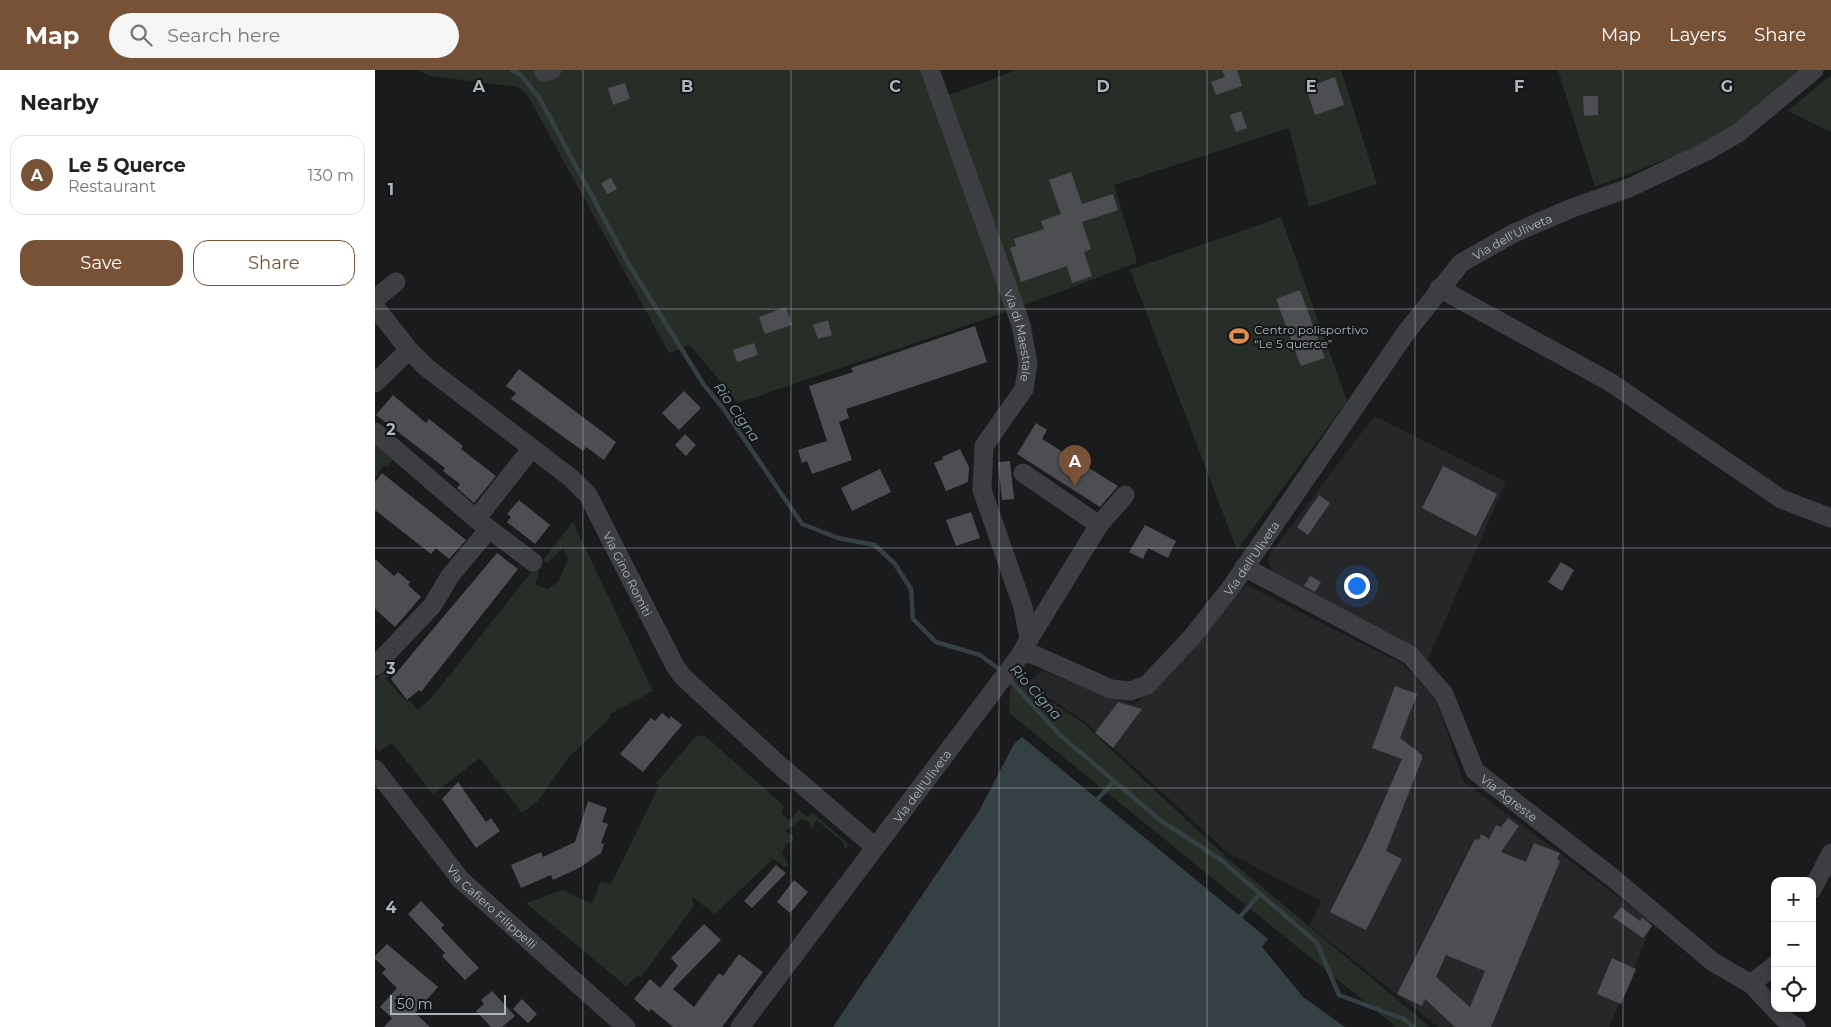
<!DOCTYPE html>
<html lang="en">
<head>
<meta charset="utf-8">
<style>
	body { margin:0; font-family:Montserrat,sans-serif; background:#f6f6f6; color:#222 }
	.controls { position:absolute; right:15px; bottom:15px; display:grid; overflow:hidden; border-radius:10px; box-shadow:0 2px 8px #0003 }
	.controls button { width:45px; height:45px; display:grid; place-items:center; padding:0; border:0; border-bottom:1px solid #e0e0e0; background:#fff; color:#222; font:25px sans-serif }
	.scale { position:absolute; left:15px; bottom:12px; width:116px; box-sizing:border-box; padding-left:5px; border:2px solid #aeb5ba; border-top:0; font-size:14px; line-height:18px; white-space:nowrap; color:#aeb5ba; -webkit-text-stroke:4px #151617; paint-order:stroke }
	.you { position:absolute; left:981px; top:515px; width:18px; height:18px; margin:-12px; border:4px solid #fff; border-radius:50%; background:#1a73e8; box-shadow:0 0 0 8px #1a73e833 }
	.badge { display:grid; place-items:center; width:32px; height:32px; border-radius:50%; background:#775236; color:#fff; font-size:16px; font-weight:700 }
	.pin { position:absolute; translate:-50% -41px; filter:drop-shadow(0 1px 2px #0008) }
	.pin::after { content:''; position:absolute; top:26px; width:18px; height:15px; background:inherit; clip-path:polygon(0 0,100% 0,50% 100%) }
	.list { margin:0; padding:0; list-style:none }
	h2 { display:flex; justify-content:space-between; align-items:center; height:65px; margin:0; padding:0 20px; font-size:21px }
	h2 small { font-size:16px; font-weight:400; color:#767676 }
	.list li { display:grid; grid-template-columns:32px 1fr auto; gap:15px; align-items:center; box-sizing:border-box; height:80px; margin:0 10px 10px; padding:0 10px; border:1px solid #e0e0e0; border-radius:15px }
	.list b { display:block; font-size:19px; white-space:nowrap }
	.list p { margin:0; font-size:16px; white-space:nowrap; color:#767676 }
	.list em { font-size:16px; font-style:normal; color:#767676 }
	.actions { display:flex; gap:10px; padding:15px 20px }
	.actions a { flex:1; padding:11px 0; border:1px solid #775236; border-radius:15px; text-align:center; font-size:18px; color:#775236 }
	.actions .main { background:#775236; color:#fff }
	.icon { flex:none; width:28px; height:28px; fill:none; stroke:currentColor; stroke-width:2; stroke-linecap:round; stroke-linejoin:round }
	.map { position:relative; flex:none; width:1456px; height:957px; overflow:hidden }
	header { display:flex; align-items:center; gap:30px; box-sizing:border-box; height:70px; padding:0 25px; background:#775236; color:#fff }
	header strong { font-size:24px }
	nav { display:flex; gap:28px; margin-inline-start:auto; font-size:18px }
	.search { width:350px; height:45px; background:#f6f6f6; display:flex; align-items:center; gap:12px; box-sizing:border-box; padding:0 18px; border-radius:28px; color:#767676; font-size:19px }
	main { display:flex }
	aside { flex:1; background:#fff }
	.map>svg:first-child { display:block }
	.built { fill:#262729 }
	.green { fill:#272e27 }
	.water { fill:#354044 }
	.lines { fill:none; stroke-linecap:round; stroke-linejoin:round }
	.stream { stroke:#354044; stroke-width:4.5 }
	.building { fill:#4c4e51; fill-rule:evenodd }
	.minor { stroke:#3c3e41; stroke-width:19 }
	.grid { fill:none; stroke:#aeb5ba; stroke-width:1; stroke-opacity:0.55 }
	.labels { text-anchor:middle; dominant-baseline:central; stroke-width:4; stroke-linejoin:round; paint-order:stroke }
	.street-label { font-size:12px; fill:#aeb5ba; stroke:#151617 }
	.poi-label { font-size:12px; fill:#aeb5ba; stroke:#151617; text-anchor:start }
	.water-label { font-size:14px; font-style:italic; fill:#8aa8b1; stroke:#151617 }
	.grid-label { font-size:16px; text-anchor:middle; font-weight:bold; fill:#aeb5ba; stroke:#151617; stroke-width:4; stroke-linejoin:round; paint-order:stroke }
</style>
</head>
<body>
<header>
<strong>Map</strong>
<div class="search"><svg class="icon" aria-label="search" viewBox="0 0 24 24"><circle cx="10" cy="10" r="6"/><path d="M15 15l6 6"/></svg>Search here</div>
<nav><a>Map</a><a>Layers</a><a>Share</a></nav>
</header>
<main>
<aside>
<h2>Nearby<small></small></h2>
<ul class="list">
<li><span class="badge">A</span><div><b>Le 5 Querce</b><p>Restaurant</p></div><em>130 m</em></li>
</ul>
<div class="actions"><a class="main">Save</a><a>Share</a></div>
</aside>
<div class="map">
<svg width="1456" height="957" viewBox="0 0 1456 957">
	<rect width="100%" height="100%" fill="#1a1b1c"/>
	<g class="built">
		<path d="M999,346L1131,412L1052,591L899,509L893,487Z"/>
		<path d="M872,515L1028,594L1061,629L1088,711L1278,853L1234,957H1063L935,856L946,831L852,782L710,652L652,613L667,601L759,635Z"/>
	</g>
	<g class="green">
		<path d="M43,0H564L574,25L642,0H966L1002,114L934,137L914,58L739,115L761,187V193L631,242L363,333L315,275L294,283L153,26L143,17L56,6Z"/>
		<path d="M1183,0H1432L1382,41L1328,75L1220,117Z"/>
		<path d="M1456,5V62L1413,41Z"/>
		<path d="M906,147L972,331L862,480L755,200Z"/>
		<path d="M0,374L19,389L12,397L9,395L0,408Z"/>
		<path d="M198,452L278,621L235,644V648L194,687L163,731L147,743L105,688L58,724L17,673L3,682L0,677V612L9,598L15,605L11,609L32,632L35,631L43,640L58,626L161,496L164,502L160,515L173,519L184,511L193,488L188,478L172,493L168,490Z"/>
		<path d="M636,605L708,653L851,787L1055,957H1021L634,643Z"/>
		<path d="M329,665L409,736L406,744L415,750L424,740L433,747L438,743L472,773V779L469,777L468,772L442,750L437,759L434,752L427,749L410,761L418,766V771L412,773L407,783L414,795L411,798L398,789L340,844L317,827L319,836L266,907L263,905L251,916L151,833L188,820L217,834L226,811L236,814L284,716L281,713L320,667Z"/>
	</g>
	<path class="water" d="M647,667L893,869L887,877L928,927L970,957H458L604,741L639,674Z"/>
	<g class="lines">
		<g class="stream">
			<path d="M137,0L146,5L165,29L253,193L329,315L348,338L427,454L463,468L500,475L520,494L536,519L538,549L561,572L605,585L628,602"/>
			<path d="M633,608L685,665L785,750L846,790L942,873L964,925L1029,949L1038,957"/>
			<path d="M720,732L739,711"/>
			<path d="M863,849L885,824"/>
		</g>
	</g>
	<g class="building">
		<path d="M847,0H862L867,16L841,25L836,12L850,7Z"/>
		<path d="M960,7L969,35L940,45L931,18Z"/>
		<path d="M250,13L255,29L238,35L233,18Z"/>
		<path d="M1208,26H1223V45L1209,46Z"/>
		<path d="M866,41L872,58L861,62L855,45Z"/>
		<path d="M696,102L707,134L738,124L743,140L707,152L716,179L709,182L717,206L697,213L692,196L646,212L635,178L641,176L639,169L669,159L666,151L686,144L674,110Z"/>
		<path d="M236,108L242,119L232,124L226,113Z"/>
		<path d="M925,220L950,288L926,296L901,229Z"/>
		<path d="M411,237L417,255L390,264L384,247Z"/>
		<path d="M453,250L457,265L443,269L438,255Z"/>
		<path d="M600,256L612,292L471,339L474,348L464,352L477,390L437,404L432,391L427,393L423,380L452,371L434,316L478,302L476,298Z"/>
		<path d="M379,273L383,285L362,292L358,280Z"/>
		<path d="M144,299L241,372L229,390L211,377L208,381L136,329L141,323L131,316Z"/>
		<path d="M309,321L326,338L304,360L287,343Z"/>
		<path d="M18,325L51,353L54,349L88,376L86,379L121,406L99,433L82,418L85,414L68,401L70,398L1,345Z"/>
		<path d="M661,353L672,360L667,369L743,416L725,437L642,384Z"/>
		<path d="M310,364L321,375L311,386L300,375Z"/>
		<path d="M585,379L594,397L593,412L571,421L559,393L568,389L567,387Z"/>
		<path d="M635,391L639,429L627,430L623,392Z"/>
		<path d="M1068,396L1122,424L1101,466L1047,438Z"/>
		<path d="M505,399L516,422L477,441L466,418Z"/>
		<path d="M7,403L91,470L74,489L61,478L56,484L0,440V412Z"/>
		<path d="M944,425L955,433L933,465L922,457Z"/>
		<path d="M144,430L175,455L160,474L132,452L136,447L132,444Z"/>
		<path d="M596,442L605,468L581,476L571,450Z"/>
		<path d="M770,455L801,471L793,488L773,478L768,489L754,482Z"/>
		<path d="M122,483L143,499L46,622L44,620L32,630L16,609Z"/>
		<path d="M0,489L19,506L23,502L35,512L33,515L46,527L20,557L0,539Z"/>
		<path d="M1186,492L1199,500L1187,521L1173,512Z"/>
		<path d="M935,506L946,512L940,522L929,516Z"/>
		<path d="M1020,616L1042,624L1025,668L1047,685V689L1011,781L1027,789L991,860L955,842L991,771L1027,689L997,678Z"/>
		<path d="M743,632L767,639L738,678L720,663Z"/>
		<path d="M287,643L294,649L296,646L307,655L268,702L245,684L276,648L280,651Z"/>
		<path d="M83,712L111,752L116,748L125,761L101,778L67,729Z"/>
		<path d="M213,731L232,738L227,752L233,754L226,773L229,774L226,783L204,798L178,810L176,805L146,818L136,795L166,782L168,787L200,772Z"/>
		<path d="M1133,748L1144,756L1126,782L1151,792L1159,773L1185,783L1182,789L1185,791L1116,957H1080L1050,929L1047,936L1022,924L1100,769L1104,770L1106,764L1114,769L1121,755L1126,757ZM1071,885L1110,901L1095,937L1061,907Z"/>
		<path d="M401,795L411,803L377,838L369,831Z"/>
		<path d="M419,810L433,822L415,843L402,832Z"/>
		<path d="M46,831L69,855L66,858L104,898L90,910L67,886L70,883L33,844Z"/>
		<path d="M1246,837L1265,851L1267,847L1277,856L1268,868L1238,847Z"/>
		<path d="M329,854L346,870L298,919L319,937L344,903L348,906L364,884L388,902L347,957H298L276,939L274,942L259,929L275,909L285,918L303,896L296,888Z"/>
		<path d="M12,874L63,917L40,943L55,957H9L17,948L5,937L22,918L7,903L11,899L0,889V886Z"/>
		<path d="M1237,888L1261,899L1246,934L1222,924Z"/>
		<path d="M117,921L140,946L127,957H116L101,941L109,934L106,930Z"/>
		<path d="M147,929L162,944L153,953L138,939Z"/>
	</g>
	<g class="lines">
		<g class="minor">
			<path id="s1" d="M555,0L646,255L653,293L649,319L609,376L607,420L648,537L654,569L646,584"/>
			<path d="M169,2L177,0"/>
			<path d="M1064,218L1235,312L1406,429L1456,448"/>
			<path d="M0,229L21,212"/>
			<path id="s2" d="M0,237L34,280L52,298L196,408L213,425L300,596L308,607L403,694L500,777"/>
			<path d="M0,313L34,280"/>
			<path d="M0,362L101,449L158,492"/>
			<path d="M648,403L724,455L654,569"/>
			<path d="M101,449L157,378"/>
			<path d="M724,455L750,425"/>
			<path id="s3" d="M869,497L1035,585L1069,624L1100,701L1238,808L1338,892L1376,914L1409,949L1421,957"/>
			<path d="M0,596L57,536L75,506L114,459"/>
			<path id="s4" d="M0,699L86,810L251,957"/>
			<path d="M1437,820L1456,783"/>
			<path d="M1376,914L1400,895"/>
			<path id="s5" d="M365,957L646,584H657L736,619L755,621L772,615L817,567L857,516L1030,264L1086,193L1139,163L1197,138L1254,118L1332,81L1363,63L1439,0"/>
		</g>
	</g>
	<path class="grid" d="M208,0V957M416,0V957M624,0V957M832,0V957M1040,0V957M1248,0V957M0,239H1456M0,478H1456M0,718H1456"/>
	<defs>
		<symbol id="stadium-bare" viewBox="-9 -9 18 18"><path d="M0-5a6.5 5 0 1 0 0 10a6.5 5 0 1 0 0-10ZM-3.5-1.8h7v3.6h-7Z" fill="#e08c4f" stroke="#151617" stroke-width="2.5" paint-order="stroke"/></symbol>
	</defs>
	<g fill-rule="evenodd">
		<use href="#stadium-bare" x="850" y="252" width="28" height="28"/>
	</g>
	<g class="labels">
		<g class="street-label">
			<text stroke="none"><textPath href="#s5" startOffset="1186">Via dell'Uliveta</textPath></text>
			<text stroke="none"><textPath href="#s1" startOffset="281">Via di Maestrale</textPath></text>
			<text stroke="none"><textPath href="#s5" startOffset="766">Via dell'Uliveta</textPath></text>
			<text stroke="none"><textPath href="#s2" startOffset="374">Via Gino Romiti</textPath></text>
			<text stroke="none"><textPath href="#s5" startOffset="302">Via dell'Uliveta</textPath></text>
			<text stroke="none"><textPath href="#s3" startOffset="366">Via Agreste</textPath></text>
			<text stroke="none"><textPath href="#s4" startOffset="181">Via Cafiero Filippelli</textPath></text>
		</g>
		<g class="poi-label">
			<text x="879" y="259">Centro polisportivo<tspan x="879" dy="14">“Le 5 querce”</tspan></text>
		</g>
		<g class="water-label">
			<text transform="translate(362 342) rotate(55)">Rio Cigna</text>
			<text transform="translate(661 622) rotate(48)">Rio Cigna</text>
		</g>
	</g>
	<g class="grid-label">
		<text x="104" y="22">A</text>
		<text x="312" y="22">B</text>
		<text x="520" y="22">C</text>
		<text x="728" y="22">D</text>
		<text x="936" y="22">E</text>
		<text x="1144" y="22">F</text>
		<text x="1352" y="22">G</text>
		<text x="16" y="125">1</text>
		<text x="16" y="365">2</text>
		<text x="16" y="604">3</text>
		<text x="16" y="843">4</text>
	</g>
</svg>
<div class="controls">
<button>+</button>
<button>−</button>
<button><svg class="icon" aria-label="locate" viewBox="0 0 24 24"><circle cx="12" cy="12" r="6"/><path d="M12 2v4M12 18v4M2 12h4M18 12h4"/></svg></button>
</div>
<div class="scale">50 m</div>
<div class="you"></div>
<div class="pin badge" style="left:700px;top:416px">A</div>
</div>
</main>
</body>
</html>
